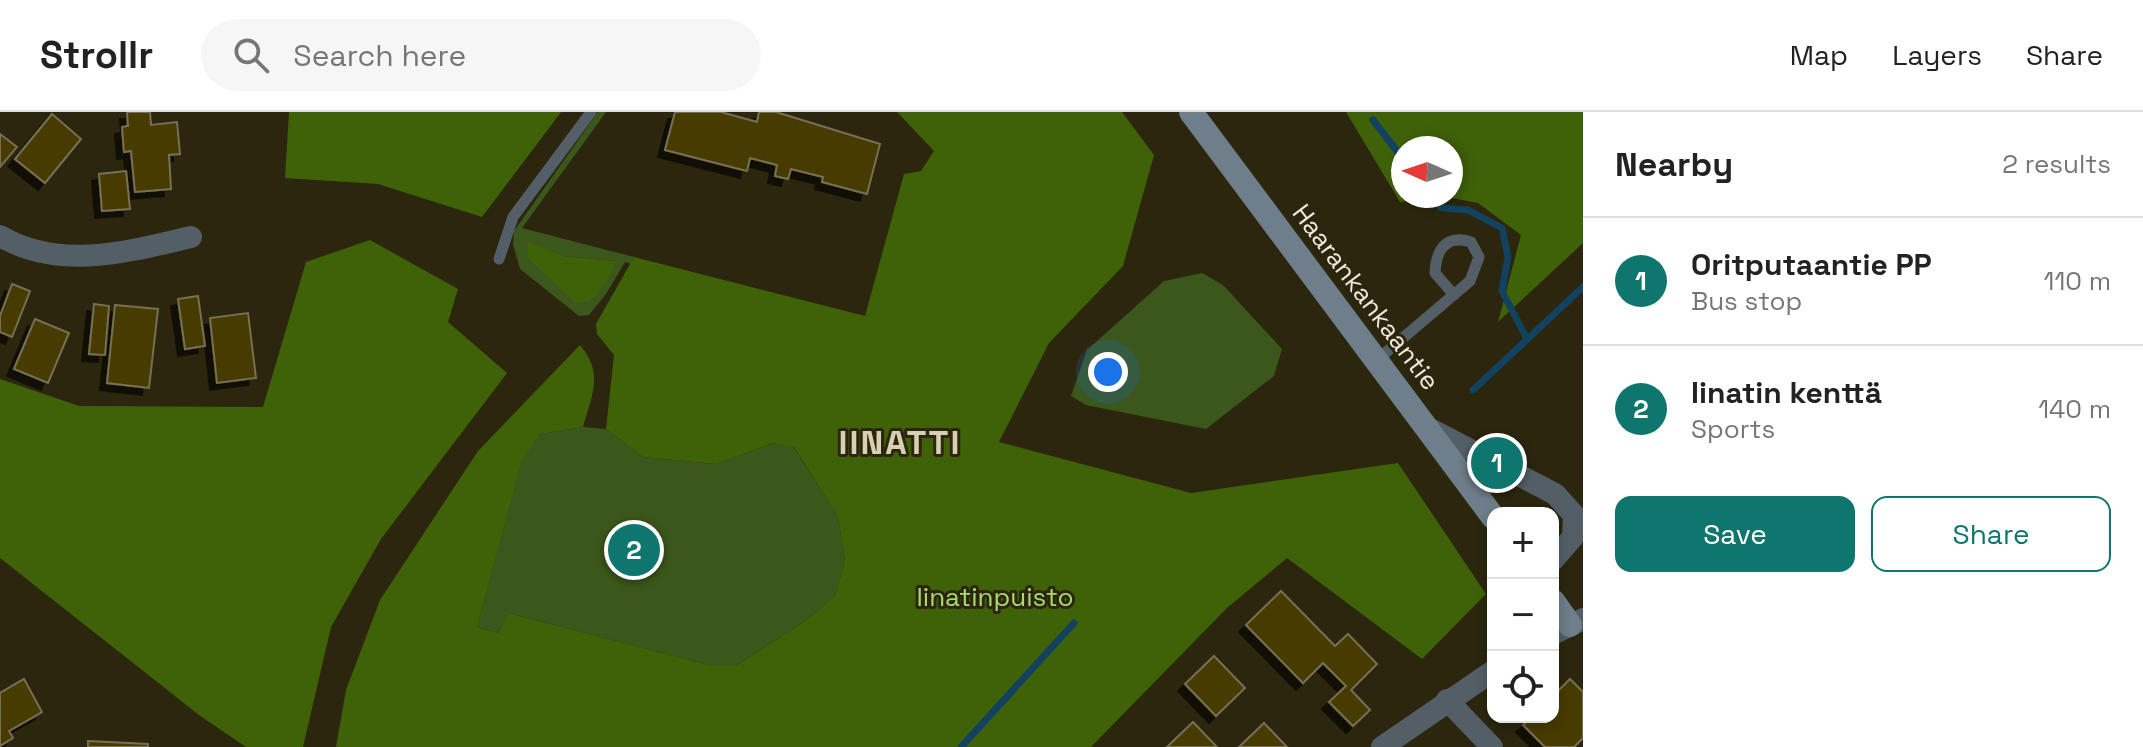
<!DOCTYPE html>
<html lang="en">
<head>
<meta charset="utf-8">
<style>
	body { margin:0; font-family:"Space Grotesk",sans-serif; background:#f6f6f6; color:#222 }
	.controls { position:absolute; right:24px; bottom:24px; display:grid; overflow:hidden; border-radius:16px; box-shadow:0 4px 12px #0003 }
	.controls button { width:72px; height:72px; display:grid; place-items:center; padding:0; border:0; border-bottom:2px solid #e0e0e0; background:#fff; color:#222; font:40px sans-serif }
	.compass { position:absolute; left:1391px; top:24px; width:72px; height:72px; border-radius:50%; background:#fff; box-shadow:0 4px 12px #0003; rotate:273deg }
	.you { position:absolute; left:1108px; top:260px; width:28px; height:28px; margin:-20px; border:6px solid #fff; border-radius:50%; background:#1a73e8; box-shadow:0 0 0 12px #1a73e833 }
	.badge { display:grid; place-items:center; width:52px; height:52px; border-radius:50%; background:#0f766e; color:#fff; font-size:26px; font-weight:700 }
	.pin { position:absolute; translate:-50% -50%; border:4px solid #fff; box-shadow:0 2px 8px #0006 }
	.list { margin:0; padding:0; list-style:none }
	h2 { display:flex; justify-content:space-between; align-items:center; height:104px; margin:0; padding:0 32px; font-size:34px }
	h2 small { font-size:26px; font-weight:400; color:#767676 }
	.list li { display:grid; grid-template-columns:52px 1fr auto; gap:24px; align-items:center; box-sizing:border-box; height:128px; padding:0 32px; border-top:2px solid #e0e0e0 }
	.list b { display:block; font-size:30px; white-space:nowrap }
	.list p { margin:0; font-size:26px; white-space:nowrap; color:#767676 }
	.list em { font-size:26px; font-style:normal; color:#767676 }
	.actions { display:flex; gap:16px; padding:24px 32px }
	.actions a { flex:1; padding:18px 0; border:2px solid #0f766e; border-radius:16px; text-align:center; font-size:28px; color:#0f766e }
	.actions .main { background:#0f766e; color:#fff }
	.icon { flex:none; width:44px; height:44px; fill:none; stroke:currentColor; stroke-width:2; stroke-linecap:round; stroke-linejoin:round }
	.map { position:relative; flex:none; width:1583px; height:635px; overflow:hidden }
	header { display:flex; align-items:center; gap:48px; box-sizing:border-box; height:112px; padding:0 40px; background:#fff; border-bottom:2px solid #e0e0e0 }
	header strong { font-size:38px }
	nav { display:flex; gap:44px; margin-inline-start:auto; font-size:28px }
	.search { width:560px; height:72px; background:#f6f6f6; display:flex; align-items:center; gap:20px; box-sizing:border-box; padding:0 28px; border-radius:44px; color:#767676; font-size:30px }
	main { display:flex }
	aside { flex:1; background:#fff }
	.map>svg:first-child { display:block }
	.green { fill:#3c571b; fill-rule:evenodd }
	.forest { fill:#3f6209 }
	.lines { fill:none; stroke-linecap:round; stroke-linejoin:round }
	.stream { stroke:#12425f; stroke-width:7 }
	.building { fill:#463a03; stroke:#766f55; stroke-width:2; filter:url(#shadow) }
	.lane { stroke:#545e66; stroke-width:11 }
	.street { stroke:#545e66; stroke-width:22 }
	.secondary { stroke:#6e7e8a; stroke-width:24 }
	.labels { text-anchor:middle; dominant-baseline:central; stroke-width:6; stroke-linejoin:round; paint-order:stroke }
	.street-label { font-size:26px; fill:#edeadb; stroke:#2b260d }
	.park-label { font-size:26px; fill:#a7da70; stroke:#2b260d }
	.district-label { font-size:34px; font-weight:bold; letter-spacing:2px; fill:#d7d0b3; stroke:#2b260d }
</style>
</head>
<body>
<header>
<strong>Strollr</strong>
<div class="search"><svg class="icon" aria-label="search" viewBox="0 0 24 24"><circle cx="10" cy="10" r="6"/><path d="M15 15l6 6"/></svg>Search here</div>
<nav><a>Map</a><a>Layers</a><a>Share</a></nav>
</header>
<main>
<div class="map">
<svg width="1583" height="635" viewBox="0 0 1583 635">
	<defs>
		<filter id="shadow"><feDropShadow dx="-7" dy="7" stdDeviation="0" flood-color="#0009"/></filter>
	</defs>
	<rect width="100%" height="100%" fill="#2b260d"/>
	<g class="green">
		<path d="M598,0H606L522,116L634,145L632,152L625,150L606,182L589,203L579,204L520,157L513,132L514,119ZM563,144L615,149L584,191Z"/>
		<path d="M1202,161L1223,173L1282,237L1274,264L1206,317L1086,293L1071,284L1087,238L1164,169Z"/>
		<path d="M583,315L606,317L643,345L716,352L773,331L793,334L838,405L845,449L835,484L808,507L736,554H713L508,501L498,521L477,515L522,348L540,322Z"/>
	</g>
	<g class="forest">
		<path d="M289,0H561L482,105L378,72L285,66Z"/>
		<path d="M897,0H1122L1154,43L1123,154L1049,231L999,330L1191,381L1398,351L1486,482L1422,547L1287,446L1227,496L1091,635H336L346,578L380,488L478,339L580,233C604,262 592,282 583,315L540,322L522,349L477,515L498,521L508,501L713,554H736L808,507L835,484L845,449L838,405L794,335L773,331L716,352L643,345L606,317L614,243L597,222L596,212L634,145L865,204L904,62L921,59L934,39Z"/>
		<path d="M1346,0H1583V131L1498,210L1521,123L1478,91L1442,84H1451V36H1403V84H1441L1400,90Z"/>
		<path d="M370,128L458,177L448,210L507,261L381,427L331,515L303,635H246L199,603L0,446V267L79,294L263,295L306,150Z"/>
		<path d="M528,130L563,144L616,149C607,168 599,192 576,191L528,146Z"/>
	</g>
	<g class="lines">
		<g class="stream">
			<path d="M1373,8L1403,47"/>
			<path d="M1432,84L1441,96L1468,98L1502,116L1508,145L1502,179L1527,227"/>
			<path d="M1473,278L1583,175"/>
			<path d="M961,635L1074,511"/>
		</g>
	</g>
	<g class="building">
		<path d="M127,0H150L151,13L177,10L180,42L169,43L171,77L135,80L131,39L124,40L122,15L128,14Z"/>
		<path d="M675,0H721L757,10L759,0H776L880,32L867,82L822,70L823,65L791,57L788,67L775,64L777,53L750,46L747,59L665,38Z"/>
		<path d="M52,2L81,27L45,71L15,47Z"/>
		<path d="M0,22L17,35L0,55Z"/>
		<path d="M126,59L130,97L102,99L99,62Z"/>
		<path d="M12,172L30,179L12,225L0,220V204Z"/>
		<path d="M198,184L205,234L185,237L178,187Z"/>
		<path d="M94,192L109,194L105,243L89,242Z"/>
		<path d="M115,193L158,197L149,276L107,271Z"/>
		<path d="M248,201L256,266L217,271L210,206Z"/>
		<path d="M35,207L69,221L48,271L14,257Z"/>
		<path d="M1281,479L1335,534L1348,522L1377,552L1351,578L1370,598L1353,614L1329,590L1346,574L1323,551L1303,571L1246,513Z"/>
		<path d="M1214,544L1245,576L1216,604L1185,572Z"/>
		<path d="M24,567L42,600L9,619L13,626L0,634V581Z"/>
		<path d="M1570,567L1583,580V626L1574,635H1545L1523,613L1532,605H1553V584Z"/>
		<path d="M1193,610L1217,635H1167Z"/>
		<path d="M1264,611L1287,635H1239Z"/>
		<path d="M88,629L148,632V635H88Z"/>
	</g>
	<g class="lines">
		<g class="lane">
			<path d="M499,147L513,105L591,0"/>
			<path d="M1377,248L1470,169L1479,145L1471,130C1446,122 1436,138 1435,161L1454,183"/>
		</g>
		<g class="street">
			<path d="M0,124C60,159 127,140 191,125"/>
			<path d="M1430,317L1555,382L1574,403L1573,425L1553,448"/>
			<path d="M1553,522L1583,507"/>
			<path d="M1447,588L1492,635"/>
			<path d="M1382,635L1493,559"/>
		</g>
		<g class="secondary">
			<path d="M1191,0L1493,405"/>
			<path d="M1553,489L1570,513"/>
		</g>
	</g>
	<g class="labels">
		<g class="street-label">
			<text transform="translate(1366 185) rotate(53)">Haarankankaantie</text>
		</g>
		<g class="park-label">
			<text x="995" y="485">Iinatinpuisto</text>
		</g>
		<g class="district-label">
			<text x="900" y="330">IINATTI</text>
		</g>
	</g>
</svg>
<div class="controls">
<button>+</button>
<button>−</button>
<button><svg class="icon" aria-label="locate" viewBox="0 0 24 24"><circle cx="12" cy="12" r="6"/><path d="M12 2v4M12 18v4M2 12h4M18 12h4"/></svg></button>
</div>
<svg class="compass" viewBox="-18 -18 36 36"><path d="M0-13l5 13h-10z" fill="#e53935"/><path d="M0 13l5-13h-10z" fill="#767676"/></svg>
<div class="you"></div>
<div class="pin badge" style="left:1497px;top:351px">1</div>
<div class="pin badge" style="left:634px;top:438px">2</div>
</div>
<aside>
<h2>Nearby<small>2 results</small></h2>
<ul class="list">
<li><span class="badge">1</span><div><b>Oritputaantie PP</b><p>Bus stop</p></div><em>110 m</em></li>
<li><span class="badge">2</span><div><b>Iinatin kenttä</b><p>Sports</p></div><em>140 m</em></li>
</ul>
<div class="actions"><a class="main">Save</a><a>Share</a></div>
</aside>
</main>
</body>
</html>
